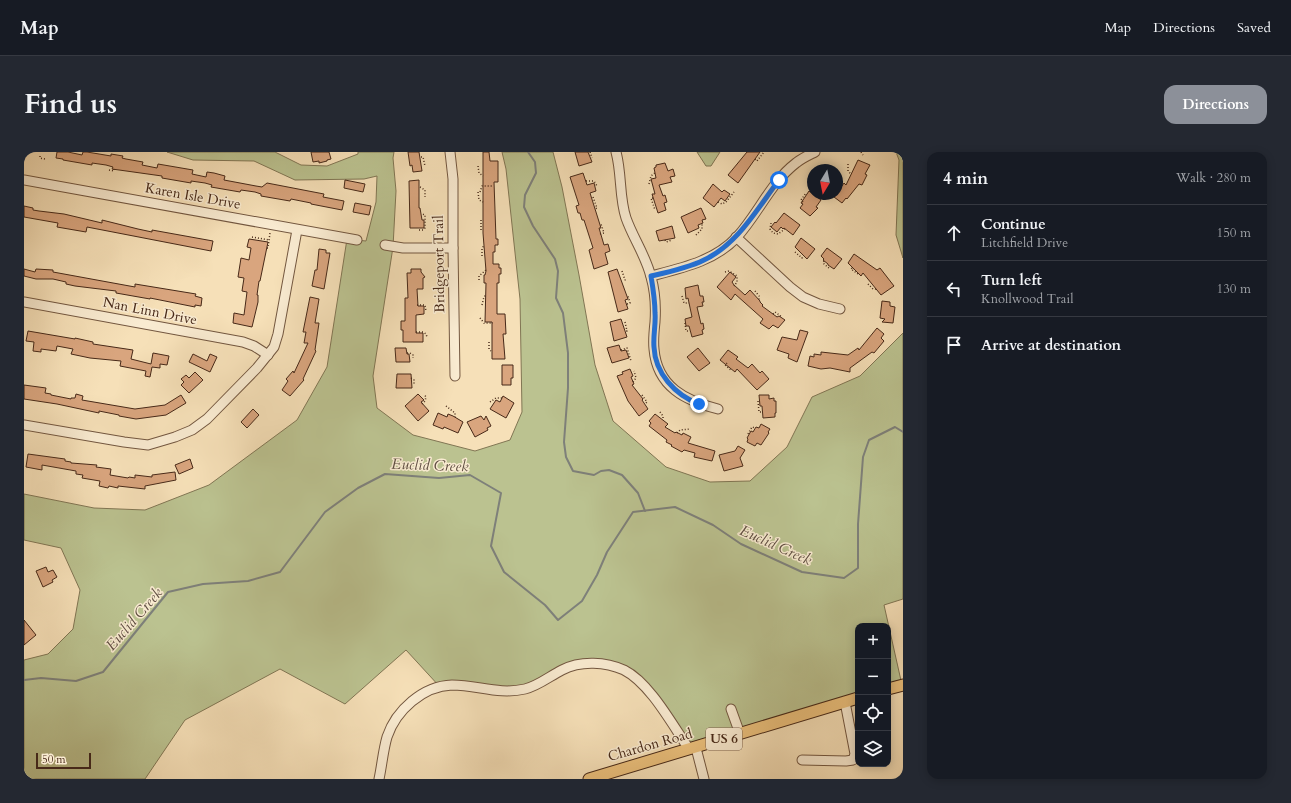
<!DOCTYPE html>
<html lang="en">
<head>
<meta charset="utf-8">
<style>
	body { margin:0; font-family:Cardo,serif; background:#242831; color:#f1f3f6 }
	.controls { position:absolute; right:12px; bottom:12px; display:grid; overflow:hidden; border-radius:8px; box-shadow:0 2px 10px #0003 }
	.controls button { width:36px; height:36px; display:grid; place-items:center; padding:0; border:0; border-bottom:1px solid #363941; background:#171b24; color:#f1f3f6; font:20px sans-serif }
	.compass { position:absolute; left:783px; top:12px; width:36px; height:36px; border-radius:50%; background:#171b24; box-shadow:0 2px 10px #0003; rotate:190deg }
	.scale { position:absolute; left:12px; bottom:10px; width:55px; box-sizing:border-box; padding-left:4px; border:2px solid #472918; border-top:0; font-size:11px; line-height:14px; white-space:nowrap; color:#472918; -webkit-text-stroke:3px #f9ebd1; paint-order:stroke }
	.stop { position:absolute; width:12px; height:12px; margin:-9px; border:3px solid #1a73e8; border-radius:50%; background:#fff }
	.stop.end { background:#1a73e8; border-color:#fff; box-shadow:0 1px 4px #0008 }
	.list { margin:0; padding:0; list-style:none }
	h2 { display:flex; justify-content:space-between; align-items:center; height:52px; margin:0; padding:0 16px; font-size:17px }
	h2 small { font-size:13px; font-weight:400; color:#9ea1a6 }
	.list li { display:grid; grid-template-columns:26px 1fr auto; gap:12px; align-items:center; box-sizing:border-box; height:56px; padding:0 16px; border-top:1px solid #363941 }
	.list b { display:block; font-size:15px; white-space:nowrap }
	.list p { margin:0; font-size:13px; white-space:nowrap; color:#9ea1a6 }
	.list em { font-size:13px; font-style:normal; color:#9ea1a6 }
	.icon { flex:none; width:22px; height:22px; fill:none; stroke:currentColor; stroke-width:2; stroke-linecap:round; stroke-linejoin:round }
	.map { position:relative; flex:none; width:879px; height:627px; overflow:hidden; border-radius:12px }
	header { display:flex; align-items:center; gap:24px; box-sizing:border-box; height:56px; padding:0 20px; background:#171b24; border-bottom:1px solid #363941 }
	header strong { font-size:19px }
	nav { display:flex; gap:22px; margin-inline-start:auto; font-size:14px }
	.intro { display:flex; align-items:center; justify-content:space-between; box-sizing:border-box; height:96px; padding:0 24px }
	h1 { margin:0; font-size:28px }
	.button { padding:10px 18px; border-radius:12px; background:#8c9099; color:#fff; font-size:14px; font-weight:700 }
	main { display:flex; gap:24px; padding:0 24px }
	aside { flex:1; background:#171b24; border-radius:12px; box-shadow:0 2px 10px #0003 }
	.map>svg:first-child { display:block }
	.green { fill:#bbc290; stroke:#817654 }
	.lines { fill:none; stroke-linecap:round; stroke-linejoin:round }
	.stream { stroke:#7e807a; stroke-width:2 }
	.building { fill:#d9a57e; stroke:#472918 }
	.minor-casing { stroke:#735740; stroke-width:11 }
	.major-casing { stroke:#472918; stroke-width:13 }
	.path { stroke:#472918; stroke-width:1.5; stroke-dasharray:1 2; stroke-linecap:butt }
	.minor { stroke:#f9ebd1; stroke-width:9 }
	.major { stroke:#ebc07c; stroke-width:11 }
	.route { stroke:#1a73e8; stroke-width:5 }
	.labels { text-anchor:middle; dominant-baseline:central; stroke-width:3; stroke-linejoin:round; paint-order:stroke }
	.shield { fill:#f9ebd1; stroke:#7c6350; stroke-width:1 }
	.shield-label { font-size:13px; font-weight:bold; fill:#472918 }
	.street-label { font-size:14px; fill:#472918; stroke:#f9ebd1 }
	.water-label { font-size:15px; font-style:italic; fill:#5e4d41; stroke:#f9ebd1 }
</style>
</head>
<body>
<header>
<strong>Map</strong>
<nav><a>Map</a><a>Directions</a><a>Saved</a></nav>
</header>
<div class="intro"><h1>Find us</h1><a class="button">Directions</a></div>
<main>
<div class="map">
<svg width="879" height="627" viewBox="0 0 879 627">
	<rect width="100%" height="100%" fill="#f6e0b8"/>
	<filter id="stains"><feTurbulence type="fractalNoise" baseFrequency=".005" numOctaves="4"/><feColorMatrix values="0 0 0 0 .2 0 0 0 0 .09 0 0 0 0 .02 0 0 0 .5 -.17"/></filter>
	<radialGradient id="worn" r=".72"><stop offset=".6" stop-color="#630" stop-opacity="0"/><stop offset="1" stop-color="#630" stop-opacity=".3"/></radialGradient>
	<g class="green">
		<path d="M143,0H251L277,13L303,14L334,2V0H370L369,6L372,39L369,95L349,224L353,256L389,283L451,299L486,288L498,260L496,147L482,17L478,0H529L538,35L555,123L571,213L589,269L642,315L686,330L726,329L763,295L788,245L836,224L879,181V447L860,453L878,533L864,537V474H834V546L665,597L626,540L601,519L562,512L503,537L416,535L382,498L321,552L256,517L161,568L121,627H0V508L24,502L49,477L56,438L37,396L0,388V342L70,356L121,358L185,333L273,268L303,215L323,87L342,89L352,50L353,24L340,27L271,28L230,9L169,8Z"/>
		<path d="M673,0H696L687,14H682Z"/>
		<path d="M872,0H879V106L872,83L875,8Z"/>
	</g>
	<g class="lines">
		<g class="stream">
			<path d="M504,0L511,10L512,21L501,43L500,55L509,74L531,107L534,119L532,146L539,161L544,201V236L540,290L542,305L549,319L570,323L577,319L585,318L598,323L614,341L621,359"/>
			<path d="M0,528L17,526L52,529L79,520L144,440L179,432L224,429L256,420L301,360L334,336L361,322L415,326L446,323L477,341L467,394L480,420L521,453L534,468L558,449L573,423L583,400L609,360L651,355L689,373L717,392L778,420L820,426L834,416V372L839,305L845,288L871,275L879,280"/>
		</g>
	</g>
	<g class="building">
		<path d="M33,0H44L58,3L59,0H63L87,4V2L99,4L98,6L102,7L119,10L118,13L133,16L134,12L169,18L168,22L182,25L183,20L190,21L201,24L200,28L232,34L238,35L243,31L300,42L299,45L320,49L318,58L287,52V51L267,47L266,49L237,44V42L231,40L217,38L216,40L187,35L188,33L181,31L167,29V31L138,26V24L88,17L89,15L82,13L68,11V13L39,8V7L32,6Z"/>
		<path d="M287,0H305L307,7L303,8V9L295,11V9L289,10Z"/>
		<path d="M384,0H395L398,19L389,20L388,13L386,14Z"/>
		<path d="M459,0H465L466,9H474V30H470L472,87H474V93H471V100H469V112H475V116H477V122H475V131H473V162H481L482,182H479L481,207H468V170H461L462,131H460V123H461L462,119L459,81Z"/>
		<path d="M551,0H564L568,10L555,14Z"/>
		<path d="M723,0H736L714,31L704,23Z"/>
		<path d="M834,8L846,13L841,22L843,23L838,33L835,32L823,47L822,46L818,51L810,45L820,31L822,33Z"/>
		<path d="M641,11L644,19L649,17L651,24L646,25L648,30L635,33L639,44L641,43L643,50L640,51L642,58L634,61L628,42H631L627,27L632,26L630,16L632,15V13Z"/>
		<path d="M559,21L563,33L570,31L572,39L566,41L577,76H575L580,93L584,92L586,99L581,101L584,112L570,117L565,98L569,96L560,68H558L556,61H554L552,54L555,53L546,25Z"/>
		<path d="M321,28L341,32L339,40L320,36Z"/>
		<path d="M395,28V56H396L398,68H400V76H386L385,29Z"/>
		<path d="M689,32L698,40L700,38L706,42L701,49L697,46L690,55L679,46Z"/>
		<path d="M785,39L797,48L792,55L794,56L786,64L776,56L779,52L777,51Z"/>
		<path d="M331,51L347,54L345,63L329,60Z"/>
		<path d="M0,54L9,56V58L15,59L40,62L78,71V68L114,77L128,80V78L189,89L187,99L63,75L62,80L33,75L34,71L0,65Z"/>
		<path d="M677,56L682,67L678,68L679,71L674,73L675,76L664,81L657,65Z"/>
		<path d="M760,61L776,73L769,83L760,76L759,77L757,75L753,80L747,75L751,70L752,71Z"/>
		<path d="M648,74L651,86L635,89L632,79Z"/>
		<path d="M777,86L791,97L783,107L771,95Z"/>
		<path d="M225,87L244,90L236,129H235L233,143H234V150L228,175L209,171L210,161L220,163L223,140L218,139L220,126L214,125L217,106L225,108L227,96L223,95Z"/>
		<path d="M803,96L818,107L810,117L804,113V112L799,108L800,107L797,104Z"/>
		<path d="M295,97L302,98V101H306L300,137L288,134L291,118H293Z"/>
		<path d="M830,102L853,118L856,116L870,134L857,143L839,121L837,124L824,111Z"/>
		<path d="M0,117L11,120L12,117L29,118V120L111,135V132L172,142L171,144L178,146L177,154L171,153V155L126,146V147L92,141V139L51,134L42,132V130L29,127H12L0,124Z"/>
		<path d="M387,117H397V120L401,125L399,126V137H393L394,154H400V162L392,163V181H399V190H379V178H377V169H381V146H384L383,121H387Z"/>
		<path d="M593,117L604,147L601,148L604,157L594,160L584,120Z"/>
		<path d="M706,120L712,125L708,130L710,133L721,143L726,138L736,149V150L739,153L738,154L753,165L755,164L761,168L754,176L749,173L745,177L736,171L739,167L711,142L707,148L693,135Z"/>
		<path d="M674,133L676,144H679L680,150H678L679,154L673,155L677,172L679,171L680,177L678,178L679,182L668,185L665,174H662L661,167L668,165L664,146L662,147L661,136Z"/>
		<path d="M286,145L295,147L291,171H295L291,198L292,199L279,227L280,228L266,244L258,238L264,229L262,227L269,219L270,221L284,191H280L282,180H279Z"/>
		<path d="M858,149L866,150V154L871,155L869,171L858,170L861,167L856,166Z"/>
		<path d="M597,167L603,185L590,189L586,170Z"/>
		<path d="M853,176L860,182L857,186L860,189L850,201L848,200L826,216V220L806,216L797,217L784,214L786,204L790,205V202L797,203V200L824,203L834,196L835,198Z"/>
		<path d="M776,178L784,180L773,210L764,206L765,202L753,198L758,185L773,188Z"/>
		<path d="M4,179L51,187V186L69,190V192L109,198L107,207L127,212L129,201L145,204L143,213L136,212V216L128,215L126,225L121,224L122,219L96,214L97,209L66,206L47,202L49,197L33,194L32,199L17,197V200L9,199L10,190L2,189Z"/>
		<path d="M595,193L597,199L602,198L605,206L588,211L583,196Z"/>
		<path d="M371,196H382L383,202H385L386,210H372Z"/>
		<path d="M674,196L686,211L675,219L663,205Z"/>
		<path d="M704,198L714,205L712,207L724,216L728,212L736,221L738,219L745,227L733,238L713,217L711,220L696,208Z"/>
		<path d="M169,202L183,209L186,202L193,205L186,220L165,210Z"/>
		<path d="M478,213H489V226H487V233H478Z"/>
		<path d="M606,217L609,224L607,225L610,232L608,233L619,247L618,248L624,257L615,264L604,249L593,224L599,222L598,220Z"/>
		<path d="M171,220L179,228L165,241L157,233L160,230L157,227L162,223L165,226Z"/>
		<path d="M373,222H387L388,236H372Z"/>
		<path d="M0,233L22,236L21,241L27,242V243L47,247V246H51L52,242L59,244L58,248L111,257L141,253L157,243L162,251L142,263L112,267L95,264V263L75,259V261L33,252L0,247Z"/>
		<path d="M394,242L400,248L397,250L405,259L394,269L381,254Z"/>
		<path d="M735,243H745V247L750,246V249H752V261H751V265L739,266L738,254H736Z"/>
		<path d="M479,244L490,251L482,266L466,257L472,248L476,250Z"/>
		<path d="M229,257L235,263L223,276L217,270Z"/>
		<path d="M414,261L423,265L424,262L429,264L439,270L434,281L420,275L419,277L409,273Z"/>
		<path d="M631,262L644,272L641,275L651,281L652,280L658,283L659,281L667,285L664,291L691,299L688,309L670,305L671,301L660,298L658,300L647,294L648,293L642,290L643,288L625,274L627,271L625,269Z"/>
		<path d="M457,264L460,268L462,264L467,274L463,276L464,278L451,285L443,270Z"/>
		<path d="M737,272L746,277L744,280L745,281L737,293L733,291L731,294L723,290L724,287L723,286L727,279L729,280L732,275L735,276Z"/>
		<path d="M714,294L721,298L716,306L719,314L700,319L695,303L711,299Z"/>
		<path d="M4,302L41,307V309L47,310V311L73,313L72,315L87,317L86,323L104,326L105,325L111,326V323L128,325V323L151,320L152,328L121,334V337L94,334V336L85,334L84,336L75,334L76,329L58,326L59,323L52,322V319L18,313V318L2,315Z"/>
		<path d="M166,307L169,316L155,322L151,313Z"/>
		<path d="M22,415L24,420L29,418L33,425L28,428L29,430L19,435L12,419Z"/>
		<path d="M0,468L12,483L0,493Z"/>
	</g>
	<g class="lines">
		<defs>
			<g id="minor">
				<path d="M426,0L429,27V96L431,224"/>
				<path d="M592,0C598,22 595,45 602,66C609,86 622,104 627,125C631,139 632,155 631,170C630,179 629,188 630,197C633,235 662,249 694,257"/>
				<path d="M0,28L333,88"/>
				<path d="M712,85L766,135L779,145L795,152L816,157"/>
				<path d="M361,93L379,96H429"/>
				<path d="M627,124C658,116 691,109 713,85C734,62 747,30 772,11C778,6 785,3 791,0"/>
				<path d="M0,150L219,190L230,194L244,203"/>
				<path d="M0,273L100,290L124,293L151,285L168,278L183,267L233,216L250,195L254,182L273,78"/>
				<path d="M707,557L716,582"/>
				<path d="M672,596L680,627"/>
				<path d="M778,608L822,609L829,608L831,602L821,550"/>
				<path d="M355,627C358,613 359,599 363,585C372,558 399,534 428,533C454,533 474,543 501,537C514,534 526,524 538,518C557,508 582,510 600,518C626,531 649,574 665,597"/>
			</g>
			<g id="major">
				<path d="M864,537L879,533"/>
				<path d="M565,627L834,546"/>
			</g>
		</defs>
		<use href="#minor" class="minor-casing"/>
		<use href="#major" class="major-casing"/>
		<g class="path">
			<path d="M566,0L568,6"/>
			<path d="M837,0L839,3"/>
			<path d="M16,4V6L21,7"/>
			<path d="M397,5H399L401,14"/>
			<path d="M731,7L733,9L740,0"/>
			<path d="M824,12V19L827,22"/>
			<path d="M454,14L455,21L459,24"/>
			<path d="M85,18L90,19V17"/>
			<path d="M562,29H570L573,34"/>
			<path d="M625,32L627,24L632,20"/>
			<path d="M396,35L401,38V45"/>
			<path d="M813,36L814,34L816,36"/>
			<path d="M454,40L455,48L459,50"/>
			<path d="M456,40L458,34H469"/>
			<path d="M569,45L573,56L571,57"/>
			<path d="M629,46H627L631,58"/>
			<path d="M694,50L698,52L702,50L710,40"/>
			<path d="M779,50L777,48L782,41"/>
			<path d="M747,71L746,77L749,81L754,82L761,77"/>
			<path d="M395,78H399L401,76V63L398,62"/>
			<path d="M457,78V68H459"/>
			<path d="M576,82L580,81L577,72"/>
			<path d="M672,83L678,77V71"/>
			<path d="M228,85L245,88"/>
			<path d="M641,88L642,90L648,88"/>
			<path d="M243,96H244L246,81"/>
			<path d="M771,100L778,106L779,104"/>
			<path d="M458,104V97L460,93"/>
			<path d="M800,109L799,111L806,117"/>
			<path d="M828,116L827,117L834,122"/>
			<path d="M598,119L601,128L600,130"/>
			<path d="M701,120L705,119L713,124V130L710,134"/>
			<path d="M455,128V124L462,118"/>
			<path d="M844,132L849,137H853"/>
			<path d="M731,139L735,144V148"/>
			<path d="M658,144L660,151H665"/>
			<path d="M603,152L606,151L604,144"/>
			<path d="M393,153H401L402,159"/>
			<path d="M458,153L460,145L462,143"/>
			<path d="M749,162L751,160L758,165"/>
			<path d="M456,166L460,171H469"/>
			<path d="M601,170L603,179H602"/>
			<path d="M661,171L662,179H666"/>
			<path d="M392,180H399L402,182L403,185"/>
			<path d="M465,190V197L467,199"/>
			<path d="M597,198L603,196L607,209"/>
			<path d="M383,201H386L389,203V206"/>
			<path d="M703,211L701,213L708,219"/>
			<path d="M387,226L390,228V233"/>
			<path d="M609,230L612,226L610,219"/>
			<path d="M618,243L623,250L621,252"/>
			<path d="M734,249L735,260H739"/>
			<path d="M466,250L472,246H478"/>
			<path d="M398,252L401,249L402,245L400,242"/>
			<path d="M422,254L431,261V265"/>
			<path d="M636,260L639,264V268"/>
			<path d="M653,281L656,278L666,277"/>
			<path d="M724,282L728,275L731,276"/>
		</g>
		<use href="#minor" class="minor"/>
		<use href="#major" class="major"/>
	</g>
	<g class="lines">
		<path class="route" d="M675,252C651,243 631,221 630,195C629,183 632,172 631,161C631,148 629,136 627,124C645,120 664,116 680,108C714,92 733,57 755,28"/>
	</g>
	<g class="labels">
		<rect class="shield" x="682" y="576" width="36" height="22" rx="3"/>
		<g class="shield-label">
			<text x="700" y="587">US 6</text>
		</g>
		<g class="street-label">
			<text transform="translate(169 44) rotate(10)">Karen Isle Drive</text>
			<text transform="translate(415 112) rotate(-91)">Bridgeport Trail</text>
			<text transform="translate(126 159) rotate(11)">Nan Linn Drive</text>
			<text transform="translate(626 593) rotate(-16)">Chardon Road</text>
		</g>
		<g class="water-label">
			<text transform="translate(406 313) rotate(2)">Euclid Creek</text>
			<text transform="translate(752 393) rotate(24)">Euclid Creek</text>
			<text transform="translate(110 467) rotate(-49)">Euclid Creek</text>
		</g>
	</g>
	<rect width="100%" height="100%" filter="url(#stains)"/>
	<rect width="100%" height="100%" fill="url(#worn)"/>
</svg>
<div class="controls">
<button>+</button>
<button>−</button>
<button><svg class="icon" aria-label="locate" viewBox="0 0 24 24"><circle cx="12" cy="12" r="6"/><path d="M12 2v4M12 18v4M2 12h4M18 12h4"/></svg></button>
<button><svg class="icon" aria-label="layers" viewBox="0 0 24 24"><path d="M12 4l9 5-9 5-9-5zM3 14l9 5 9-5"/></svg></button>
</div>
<svg class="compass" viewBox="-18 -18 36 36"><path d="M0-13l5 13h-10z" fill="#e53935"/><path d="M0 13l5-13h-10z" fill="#9ea1a6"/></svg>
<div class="scale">50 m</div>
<div class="stop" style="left:755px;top:28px"></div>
<div class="stop end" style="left:675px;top:252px"></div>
</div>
<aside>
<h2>4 min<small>Walk · 280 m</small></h2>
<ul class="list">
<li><svg class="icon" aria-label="ahead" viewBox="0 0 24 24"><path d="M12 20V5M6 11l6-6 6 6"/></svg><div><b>Continue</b><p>Litchfield Drive</p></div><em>150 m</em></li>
<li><svg class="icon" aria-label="left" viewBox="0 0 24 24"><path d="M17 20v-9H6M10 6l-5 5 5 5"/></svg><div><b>Turn left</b><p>Knollwood Trail</p></div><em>130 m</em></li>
<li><svg class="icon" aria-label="arrive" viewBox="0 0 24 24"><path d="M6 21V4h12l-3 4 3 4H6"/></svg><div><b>Arrive at destination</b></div></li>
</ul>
</aside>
</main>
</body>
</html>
